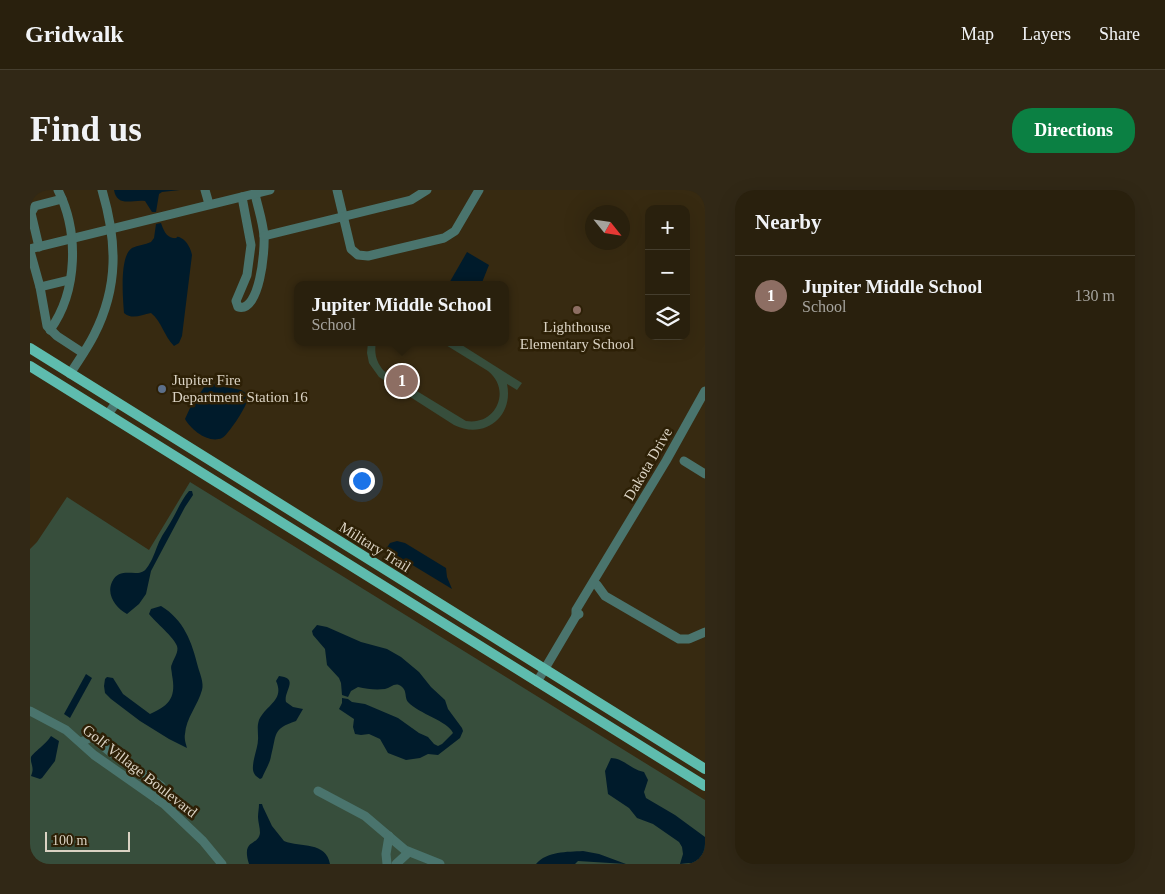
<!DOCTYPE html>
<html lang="en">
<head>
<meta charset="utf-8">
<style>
	body { margin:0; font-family:"Times New Roman",serif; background:#312816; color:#f1f3f6 }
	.controls { position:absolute; right:15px; top:15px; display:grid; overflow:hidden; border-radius:10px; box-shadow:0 5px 20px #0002 }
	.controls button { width:45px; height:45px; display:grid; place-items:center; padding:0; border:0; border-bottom:1px solid #453e2e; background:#29200d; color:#f1f3f6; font:25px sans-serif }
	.compass { position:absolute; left:555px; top:15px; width:45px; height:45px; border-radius:50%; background:#29200d; box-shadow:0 5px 20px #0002; rotate:120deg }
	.scale { position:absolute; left:15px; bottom:12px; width:85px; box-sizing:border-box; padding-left:5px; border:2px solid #dad2c3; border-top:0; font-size:14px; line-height:18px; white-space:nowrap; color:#dad2c3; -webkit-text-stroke:4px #2d2006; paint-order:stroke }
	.you { position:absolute; left:331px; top:290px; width:18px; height:18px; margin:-12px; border:4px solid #fff; border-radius:50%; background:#1a73e8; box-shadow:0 0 0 8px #1a73e833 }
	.badge { display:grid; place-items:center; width:32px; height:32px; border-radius:50%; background:#0b8043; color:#fff; font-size:16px; font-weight:700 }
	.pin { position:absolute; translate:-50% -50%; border:2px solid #fff; box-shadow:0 1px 5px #0006 }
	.popup { position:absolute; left:264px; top:91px; width:215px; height:65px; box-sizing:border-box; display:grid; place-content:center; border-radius:10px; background:#29200d; filter:drop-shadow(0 1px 4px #0005); font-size:16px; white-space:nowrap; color:#a5a39d }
	.popup b { font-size:19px; color:#f1f3f6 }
	.popup::after { content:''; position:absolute; left:50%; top:100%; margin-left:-10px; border:10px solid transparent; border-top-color:#29200d }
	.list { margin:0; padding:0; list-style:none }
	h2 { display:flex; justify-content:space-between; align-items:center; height:65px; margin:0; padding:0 20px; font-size:21px }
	h2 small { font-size:16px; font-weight:400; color:#a5a39d }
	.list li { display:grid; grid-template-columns:32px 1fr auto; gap:15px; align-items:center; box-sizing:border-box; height:80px; padding:0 20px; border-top:1px solid #453e2e }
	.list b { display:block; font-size:19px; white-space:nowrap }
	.list p { margin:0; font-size:16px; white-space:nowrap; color:#a5a39d }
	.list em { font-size:16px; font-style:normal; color:#a5a39d }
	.icon { flex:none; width:28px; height:28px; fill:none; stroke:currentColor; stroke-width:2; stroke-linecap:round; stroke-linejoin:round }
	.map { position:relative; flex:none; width:675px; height:674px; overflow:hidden; border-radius:20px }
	header { display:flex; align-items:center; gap:30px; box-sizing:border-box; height:70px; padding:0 25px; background:#29200d; border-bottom:1px solid #453e2e }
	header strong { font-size:24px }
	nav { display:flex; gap:28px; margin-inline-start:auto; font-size:18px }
	.intro { display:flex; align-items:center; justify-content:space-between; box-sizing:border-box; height:120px; padding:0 30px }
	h1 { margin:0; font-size:35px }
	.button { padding:12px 22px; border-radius:20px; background:#0b8043; color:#fff; font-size:18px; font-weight:700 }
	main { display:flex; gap:30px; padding:0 30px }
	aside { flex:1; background:#29200d; border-radius:20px; box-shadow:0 5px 20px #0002 }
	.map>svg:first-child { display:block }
	.green { fill:#374e3c }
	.water { fill:#001b2b }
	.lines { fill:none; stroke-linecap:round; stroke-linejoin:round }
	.minor { stroke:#4a746d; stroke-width:9 }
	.major { stroke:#5ebcae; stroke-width:10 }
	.education-dot { fill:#8d6e63; stroke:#2d2006; stroke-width:2 }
	.service-dot { fill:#5c6f8a; stroke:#2d2006; stroke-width:2 }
	.labels { text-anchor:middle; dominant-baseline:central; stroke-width:5; stroke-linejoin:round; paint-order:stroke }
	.poi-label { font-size:15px; fill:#dad2c3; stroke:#2d2006 }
	.street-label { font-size:15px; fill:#dad2c3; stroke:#2d2006 }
</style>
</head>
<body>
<header>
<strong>Gridwalk</strong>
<nav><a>Map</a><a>Layers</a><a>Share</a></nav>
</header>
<div class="intro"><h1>Find us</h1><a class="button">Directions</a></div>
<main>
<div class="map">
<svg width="675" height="674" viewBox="0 0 675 674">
	<rect width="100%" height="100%" fill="#372a11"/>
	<g class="green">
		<path d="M338,152H346C344,163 346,172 354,181L436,231C466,236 482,200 458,181L411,152H427L492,193L487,200L477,194C484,227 454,250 424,235L349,187L339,173L337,163Z"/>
		<path d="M160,292L675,610V674H0V359L7,352L37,307L119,360Z"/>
	</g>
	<g class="water">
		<path d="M84,0H150L132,2L129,4L126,22H122L115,11C103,9 87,18 84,0Z"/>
		<path d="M131,33C133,39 136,47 143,48C150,49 144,45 151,48C157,51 161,59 162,65L152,146L149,153L144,156C134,146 132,132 121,123C111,125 102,130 94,123C93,109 89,66 102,58C108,55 115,55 121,52L124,48L126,34Z"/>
		<path d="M437,62L459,75L451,95H418Z"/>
		<path d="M177,193L211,200L217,204C217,206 218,209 217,211C215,219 198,245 192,248C179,254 161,240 155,229L160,218Z"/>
		<path d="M159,301H162L163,305L155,317L121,381L116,404L109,414L97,424C86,418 76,405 82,392C90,375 108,389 116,379C123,370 125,361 129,352C133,343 139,336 143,328C148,319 152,309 159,301Z"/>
		<path d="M367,351L375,353L416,378L417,387L422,399L356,359L360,353Z"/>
		<path d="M131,416C154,430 162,452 168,477C170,484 174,493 172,500C168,515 156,528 155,544C154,549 156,554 157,558L139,549L110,531L81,509L75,503L74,496L75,489L77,487L83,488L93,504L120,524C141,515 146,506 142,485C142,481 140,477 142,474C144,468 149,462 147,456C144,447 126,433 119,424L121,419Z"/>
		<path d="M287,435L297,437L331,452L357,459L371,467L389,482L401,497L415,510L418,519L432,538L433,541L430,548L408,565L398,564L390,568L376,570L358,563L350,549L339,544L331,545L325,544L323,537L324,529L309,519L312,513V508L318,509L322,512L335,514L368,528L389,543L398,547L404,554L408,556L412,554L423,543C418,531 389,524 378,512C374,507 378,499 369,495C364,493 360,498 355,499C345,500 337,499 328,497L321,501L318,507L312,505L311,493L309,488L297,475L295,459L283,445L282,441Z"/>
		<path d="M56,484L62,488L40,528L34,524Z"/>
		<path d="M249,486C270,488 253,502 256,512L263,517L273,519L266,531C242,539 247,544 241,566C240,573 235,581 232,588L230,589C226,586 224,585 223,580C222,569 229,557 228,546C228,540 227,536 229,530C236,515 255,510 246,491Z"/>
		<path d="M21,546L29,551L25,571L12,588L10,589L1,586C5,577 0,574 1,567C3,563 17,553 21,546Z"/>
		<path d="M581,568C593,568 602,580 614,582L618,590L614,602L616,608L645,625L675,647V674L659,673L650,674L653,664L652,657L649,652L623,634L607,628L599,618L578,604L575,581Z"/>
		<path d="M229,614H232L233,617L242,636L254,651C271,658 296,651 300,674H219C211,648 228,657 230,643C230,637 228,632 228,627C228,623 229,618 229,614Z"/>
		<path d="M553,661L569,664L596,674L548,671L545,674H506C517,661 537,662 553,661Z"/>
	</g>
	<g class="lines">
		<g class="minor">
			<path d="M175,0L179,14"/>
			<path d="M307,0L321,59L328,65L338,66L414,48L425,41L449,0"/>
			<path d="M212,7L221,55L217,85L206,111L208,117C230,123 235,60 234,46C233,32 228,18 225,4"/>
			<path d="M234,46L381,10L397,0"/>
			<path d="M9,57L1,23L5,16L32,9"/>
			<path d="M0,59L240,0"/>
			<path d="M0,61L10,97L17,136L27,146L53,163"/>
			<path d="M10,97L39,90"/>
			<path d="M20,140C48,101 49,42 28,0"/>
			<path d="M40,184C48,171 57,159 64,145C89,96 87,51 72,0"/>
			<path d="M78,224L86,213"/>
			<path d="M654,271L675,284"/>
			<path d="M567,395L575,406L649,449H659L675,442"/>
			<path d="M546,426V420L636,271L675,201"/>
			<path d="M507,492L546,426L549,424"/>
			<path d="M0,521L36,540L64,565L134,614L173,651L192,674"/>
			<path d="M51,552L62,547L79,561L131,596L128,610"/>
			<path d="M288,601L335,626L375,660L410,674"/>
			<path d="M357,674L356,664L359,646"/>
			<path d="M366,674L379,662"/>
		</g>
		<g class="major">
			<path d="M0,158L675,579"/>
			<path d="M0,176L675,596"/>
		</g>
	</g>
	<circle class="education-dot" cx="547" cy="120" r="5"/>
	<circle class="service-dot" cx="132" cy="199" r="5"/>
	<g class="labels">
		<g class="poi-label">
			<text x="547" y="137">Lighthouse<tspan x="547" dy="17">Elementary School</tspan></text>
			<text x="142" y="190" text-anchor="start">Jupiter Fire<tspan x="142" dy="17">Department Station 16</tspan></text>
		</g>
		<g class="street-label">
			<text transform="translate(618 274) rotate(-60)">Dakota Drive</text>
			<text transform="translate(345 357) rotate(32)">Military Trail</text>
			<text transform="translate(110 581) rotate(38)">Golf Village Boulevard</text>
		</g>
	</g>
</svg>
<div class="controls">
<button>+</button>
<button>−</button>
<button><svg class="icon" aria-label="layers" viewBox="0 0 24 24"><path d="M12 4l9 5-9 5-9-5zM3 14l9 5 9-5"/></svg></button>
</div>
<svg class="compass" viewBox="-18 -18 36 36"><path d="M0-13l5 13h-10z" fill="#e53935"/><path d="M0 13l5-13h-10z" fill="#a5a39d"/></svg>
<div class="scale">100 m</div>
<div class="you"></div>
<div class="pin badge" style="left:372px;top:191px;background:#8d6e63">1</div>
<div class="popup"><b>Jupiter Middle School</b>School</div>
</div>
<aside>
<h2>Nearby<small></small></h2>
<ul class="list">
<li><span class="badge" style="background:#8d6e63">1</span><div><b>Jupiter Middle School</b><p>School</p></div><em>130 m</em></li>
</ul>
</aside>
</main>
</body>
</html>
